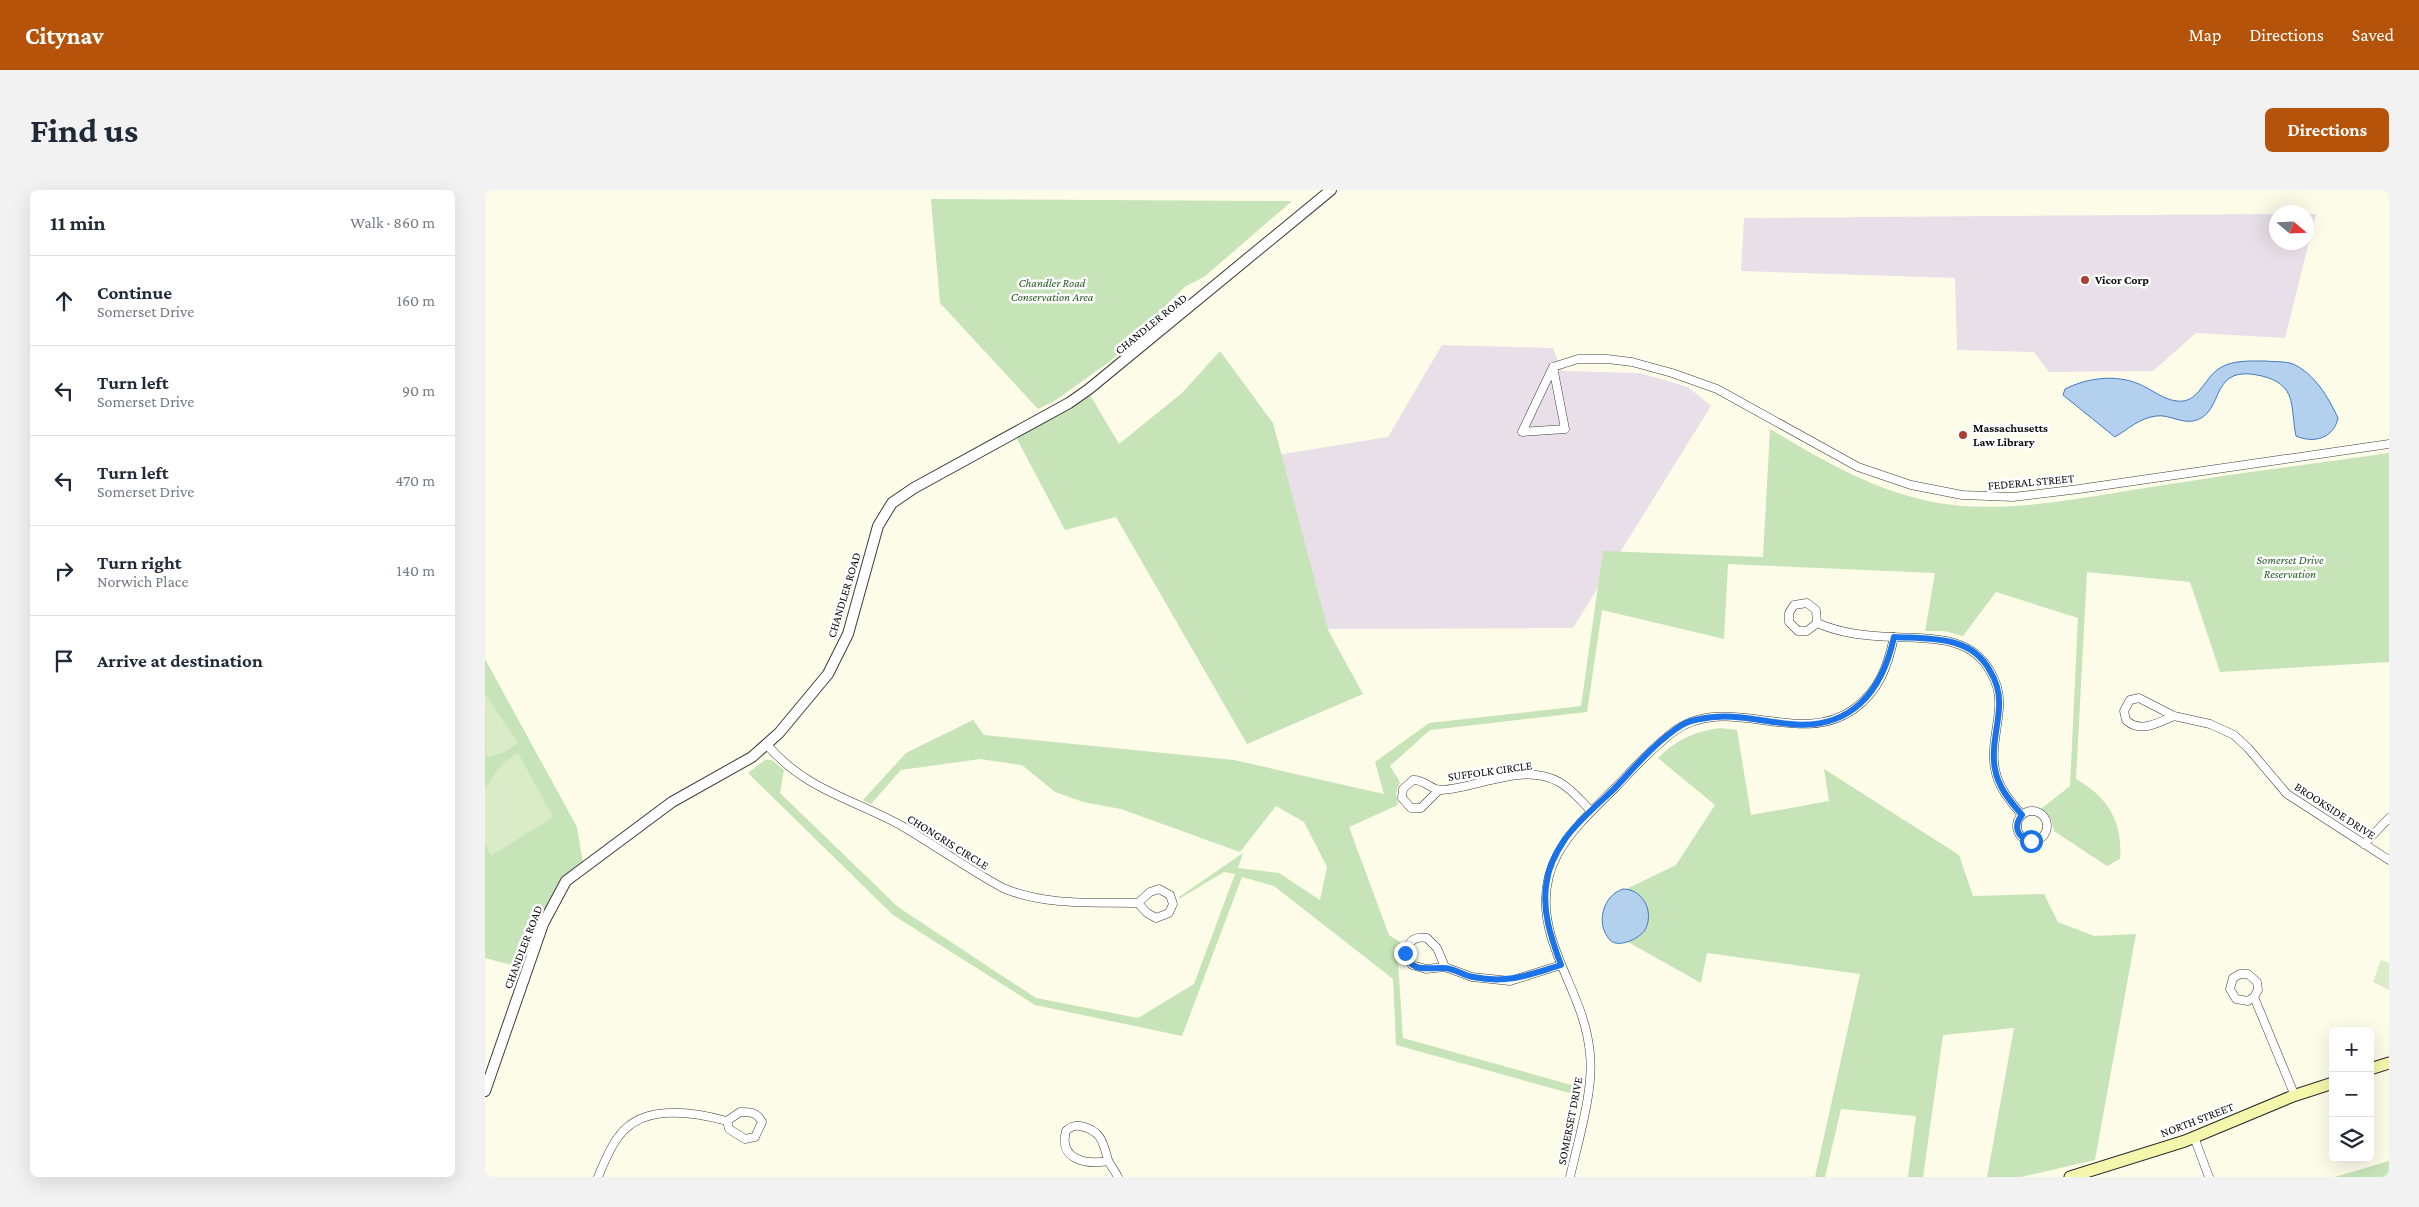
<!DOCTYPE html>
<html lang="en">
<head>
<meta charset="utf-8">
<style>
	body { margin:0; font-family:"Crimson Pro",serif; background:#f2f2f3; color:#1f2937 }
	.controls { position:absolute; right:15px; bottom:15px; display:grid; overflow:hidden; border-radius:8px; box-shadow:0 5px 20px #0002 }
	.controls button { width:45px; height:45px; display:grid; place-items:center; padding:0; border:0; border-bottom:1px solid #e0e1e3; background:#fff; color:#1f2937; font:25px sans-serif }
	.compass { position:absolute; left:1784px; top:15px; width:45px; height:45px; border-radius:50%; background:#fff; box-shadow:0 5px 20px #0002; rotate:109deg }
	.stop { position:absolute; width:15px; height:15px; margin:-11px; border:4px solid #1a73e8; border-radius:50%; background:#fff }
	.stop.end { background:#1a73e8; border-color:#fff; box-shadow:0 1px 5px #0008 }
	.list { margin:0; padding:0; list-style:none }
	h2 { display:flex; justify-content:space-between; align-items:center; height:65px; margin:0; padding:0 20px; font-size:21px }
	h2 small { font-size:16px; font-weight:400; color:#747a83 }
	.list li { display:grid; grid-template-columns:32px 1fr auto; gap:15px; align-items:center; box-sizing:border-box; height:90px; padding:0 20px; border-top:1px solid #e0e1e3 }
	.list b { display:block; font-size:19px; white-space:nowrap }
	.list p { margin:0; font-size:16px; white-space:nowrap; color:#747a83 }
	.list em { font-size:16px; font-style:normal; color:#747a83 }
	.icon { flex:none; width:28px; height:28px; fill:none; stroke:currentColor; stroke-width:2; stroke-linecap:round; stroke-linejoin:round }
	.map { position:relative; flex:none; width:1904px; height:987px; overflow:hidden; border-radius:8px }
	header { display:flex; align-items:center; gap:30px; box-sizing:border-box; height:70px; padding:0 25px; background:#b45309; color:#fff }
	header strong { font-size:24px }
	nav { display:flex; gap:28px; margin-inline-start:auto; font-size:18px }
	.intro { display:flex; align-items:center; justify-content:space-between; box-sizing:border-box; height:120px; padding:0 30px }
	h1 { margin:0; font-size:35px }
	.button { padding:12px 22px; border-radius:8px; background:#b45309; color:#fff; font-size:18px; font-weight:700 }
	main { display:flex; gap:30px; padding:0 30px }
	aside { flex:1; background:#fff; border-radius:8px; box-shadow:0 5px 20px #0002 }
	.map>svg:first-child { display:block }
	.industrial { fill:#e8dfe8 }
	.green { fill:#c7e3b8 }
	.pitch { fill:#daebc8 }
	.water { fill:#b4d0ef; stroke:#437abe }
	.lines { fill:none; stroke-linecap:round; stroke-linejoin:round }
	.minor-casing { stroke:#3d3d3d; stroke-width:9 }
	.tertiary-casing { stroke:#3d3d3d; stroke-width:12 }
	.secondary-casing { stroke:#2c2c2c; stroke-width:13 }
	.minor { stroke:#fff; stroke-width:8 }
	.tertiary { stroke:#fff; stroke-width:10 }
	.secondary { stroke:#f3f6ab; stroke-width:11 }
	.route { stroke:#1a73e8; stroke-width:6 }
	.poi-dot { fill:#aa3e32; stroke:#fff; stroke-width:2 }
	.labels { text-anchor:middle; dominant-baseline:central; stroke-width:5; stroke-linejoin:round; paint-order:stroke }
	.poi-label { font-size:12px; font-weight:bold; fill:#0a0a0a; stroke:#fff; text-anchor:start }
	.park-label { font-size:12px; font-style:italic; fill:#265a22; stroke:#fff }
	.street-label { font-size:12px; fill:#0a0a0a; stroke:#fff }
</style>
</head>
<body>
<header>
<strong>Citynav</strong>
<nav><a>Map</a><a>Directions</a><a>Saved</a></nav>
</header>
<div class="intro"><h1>Find us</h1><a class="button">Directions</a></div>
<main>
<aside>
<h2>11 min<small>Walk · 860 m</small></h2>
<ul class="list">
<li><svg class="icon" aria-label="ahead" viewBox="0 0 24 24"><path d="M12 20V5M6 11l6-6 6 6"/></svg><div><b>Continue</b><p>Somerset Drive</p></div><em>160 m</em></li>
<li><svg class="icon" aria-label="left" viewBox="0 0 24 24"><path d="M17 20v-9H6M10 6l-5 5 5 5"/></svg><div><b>Turn left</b><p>Somerset Drive</p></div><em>90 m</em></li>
<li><svg class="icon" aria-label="left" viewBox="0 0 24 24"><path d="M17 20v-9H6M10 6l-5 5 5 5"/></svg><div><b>Turn left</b><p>Somerset Drive</p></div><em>470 m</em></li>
<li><svg class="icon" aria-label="right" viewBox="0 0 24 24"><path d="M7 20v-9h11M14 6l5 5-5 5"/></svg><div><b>Turn right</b><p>Norwich Place</p></div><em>140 m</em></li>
<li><svg class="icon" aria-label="arrive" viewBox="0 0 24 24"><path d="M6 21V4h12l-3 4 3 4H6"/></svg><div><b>Arrive at destination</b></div></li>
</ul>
</aside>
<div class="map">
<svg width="1904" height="987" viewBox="0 0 1904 987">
	<rect width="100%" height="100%" fill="#fdfce9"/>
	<g class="industrial">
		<path d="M1791,24L1792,52H1822V24H1831L1800,148L1711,143L1668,181L1564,182L1549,162L1472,160L1470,88L1256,81L1259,28Z"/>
		<path d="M957,155L1068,158L1077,181L1155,183L1203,197L1226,216L1088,438L842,439L792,265L903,247Z"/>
	</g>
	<g class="green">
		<path d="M446,9L807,11L719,87L701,96L681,115L669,133L624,172L571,210L553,219L455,113Z"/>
		<path d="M735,161L788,233L843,440L878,504L762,554L631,327L580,340L532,249L605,205L634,254L697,203Z"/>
		<path d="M1285,239C1334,268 1382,297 1439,310C1514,328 1603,306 1679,295C1754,283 1829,274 1904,263V472L1735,482L1705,392L1602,382L1591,589C1623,607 1638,632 1635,669L1622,676L1569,641L1566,629L1556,619L1585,596L1593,428L1511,402L1478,446L1459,441H1440L1450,383L1243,374L1239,449L1117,420L1102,522L945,540L905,576L915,592L911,603L913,615L864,637L904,745L918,754L917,762L919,771H913L918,848L1097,898L1095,906L911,855L908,789L789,696L757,687L697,846L550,815L408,725L263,583L280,570H287L299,580L295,603L413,717L551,808L653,828L709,794L750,684L739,682L694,709V707L758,663L753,678L794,683L835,710L842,677L819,632L791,616L755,662L636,619L598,612L570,602L537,575L495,569L416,580L386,614L378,610L421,563L488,530L499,545L749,570L899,604L890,572L944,533L1096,516L1118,361L1278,367Z"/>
		<path d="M0,469L92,637L98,674L61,718L35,777L0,768Z"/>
		<path d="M1235,538L1252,540L1266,625L1344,611L1339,579L1474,665L1488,706L1559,704L1573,732L1609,746L1651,744L1610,970L1536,987H1502L1529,838L1458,845L1438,987H1423L1431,926L1356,919L1340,987H1330L1375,784L1222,763L1216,793L1118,738L1127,706L1191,675L1230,615L1173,568C1190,550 1211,541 1235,538Z"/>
		<path d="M1904,971V987H1850Z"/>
	</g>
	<g class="pitch">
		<path d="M0,504L33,553L18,563L1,567Z"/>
		<path d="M33,563L68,627L6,666L0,654V599L11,582L21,571Z"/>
		<path d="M1896,770L1904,773V800L1888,792Z"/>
	</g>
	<g class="water">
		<path d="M1780,171C1788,172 1800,171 1808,174C1830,184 1843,207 1853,228C1849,248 1829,254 1811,246C1805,217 1813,195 1777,186C1724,173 1740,220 1712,230C1697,235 1685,224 1671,226C1655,228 1643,239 1630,247L1578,205L1580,199C1602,188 1630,184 1654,194C1666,199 1679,210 1692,211C1714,214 1719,187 1735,178C1747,170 1766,171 1780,171Z"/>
		<path d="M1138,699C1157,699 1169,720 1161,738C1157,748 1133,759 1125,750C1110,734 1118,705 1138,699Z"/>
	</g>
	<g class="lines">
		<defs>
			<g id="minor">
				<path d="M1068,177L1037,242L1080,239L1068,177L1093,169H1122L1147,172L1187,183L1232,199L1373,277L1426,295L1477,305L1528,307L1594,299L1904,254"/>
				<path d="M1332,433L1322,441H1313L1304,432V423L1309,415L1322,413L1331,420L1332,433C1358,444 1381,446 1409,447"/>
				<path d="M1689,526C1674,532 1655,544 1641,530L1639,521L1645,510L1654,508L1689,526L1725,534L1749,545L1763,558L1802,604L1904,670"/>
				<path d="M281,554C322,601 366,608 417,636C451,656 483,679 518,698C560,716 608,712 653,713L662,723L671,728L684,723L688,714L685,705L674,699L665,702L653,713"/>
				<path d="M954,600L936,618H926L917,608L918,599L928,590C939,589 946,600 956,600C993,598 1039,572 1074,592C1087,599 1096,611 1106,621"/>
				<circle cx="1547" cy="636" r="15"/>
				<path d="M1879,654L1904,628"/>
				<path d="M960,777L941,779L927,775L921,763C923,751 930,746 942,748L952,758L960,777L987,787L1025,791L1076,775"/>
				<path d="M1769,807L1763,811L1751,809L1745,799L1748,788L1755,784H1763L1772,792L1773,800L1769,807L1810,906"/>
				<path d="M255,922C265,922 272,922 277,932L270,947L260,949L244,939L242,931Z"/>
				<path d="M1709,947L1724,987"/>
				<path d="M623,971C602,975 573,970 581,941C585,937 589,935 595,936C616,940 618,952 623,970C625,975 630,981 633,987"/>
				<path d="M113,987C119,973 125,957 134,946C158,913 209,922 242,931"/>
				<path d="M1085,987C1093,951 1109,900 1105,864C1101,819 1078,787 1066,746C1046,676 1085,642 1131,597C1149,578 1167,558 1188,542C1243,501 1313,559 1369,519C1394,501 1403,476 1409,447C1444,449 1485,445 1505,481C1512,492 1515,504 1514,518C1513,537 1506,559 1510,579C1513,597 1525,611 1537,625"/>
			</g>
			<path id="tertiary" d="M0,901L58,734L81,691L187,612L267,567L294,543L343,484L363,444L393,336L407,313L429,298L584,213L604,199L846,0"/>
			<g id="secondary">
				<path d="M1885,879L1904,873"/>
				<path d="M1585,987L1700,951L1808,906L1848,893"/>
			</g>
		</defs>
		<use href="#minor" class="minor-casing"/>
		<use href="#tertiary" class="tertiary-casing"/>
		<use href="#secondary" class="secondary-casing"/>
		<use href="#minor" class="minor"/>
		<use href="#tertiary" class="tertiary"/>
		<use href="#secondary" class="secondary"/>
	</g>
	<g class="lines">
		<path class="route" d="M920,763C926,784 943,777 959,778C969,778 979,786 988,787C1024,794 1043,785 1076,775C1066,748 1056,719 1062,690C1064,676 1072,661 1080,649C1093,631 1112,615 1128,600C1149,578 1171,551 1197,535C1202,532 1209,530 1215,529C1244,522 1275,531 1305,534C1366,540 1397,502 1409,447C1444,449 1486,445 1505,481C1512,492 1515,504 1514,518C1513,537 1506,559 1510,579C1513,597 1525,611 1537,625C1528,636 1532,648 1546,651"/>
	</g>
	<g class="poi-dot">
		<circle cx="1600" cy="90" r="5"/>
		<circle cx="1478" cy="245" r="5"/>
	</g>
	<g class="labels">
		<g class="poi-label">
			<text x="1610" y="90">Vicor Corp</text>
			<text x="1488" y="238">Massachusetts<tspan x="1488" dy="14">Law Library</tspan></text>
		</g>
		<g class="park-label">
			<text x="567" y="93">Chandler Road<tspan x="567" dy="14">Conservation Area</tspan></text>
			<text x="1805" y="370">Somerset Drive<tspan x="1805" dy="14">Reservation</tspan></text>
		</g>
		<g class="street-label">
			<text transform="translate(666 134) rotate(-39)">CHANDLER ROAD</text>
			<text transform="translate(1546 292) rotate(-5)">FEDERAL STREET</text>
			<text transform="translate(359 405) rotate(-73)">CHANDLER ROAD</text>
			<text transform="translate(1005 581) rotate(-8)">SUFFOLK CIRCLE</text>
			<text transform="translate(1850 621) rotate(33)">BROOKSIDE DRIVE</text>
			<text transform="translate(463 652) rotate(32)">CHONGRIS CIRCLE</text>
			<text transform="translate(38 757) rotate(-69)">CHANDLER ROAD</text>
			<text transform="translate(1712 930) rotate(-21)">NORTH STREET</text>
			<text transform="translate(1085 931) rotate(-79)">SOMERSET DRIVE</text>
		</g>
	</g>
</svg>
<div class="controls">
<button>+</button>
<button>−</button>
<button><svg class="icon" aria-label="layers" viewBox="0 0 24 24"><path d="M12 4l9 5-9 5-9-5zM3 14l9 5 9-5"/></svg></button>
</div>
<svg class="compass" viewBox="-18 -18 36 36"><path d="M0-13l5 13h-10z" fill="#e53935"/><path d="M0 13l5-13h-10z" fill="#747a83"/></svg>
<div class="stop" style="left:1546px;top:651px"></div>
<div class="stop end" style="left:920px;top:763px"></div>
</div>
</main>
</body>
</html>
